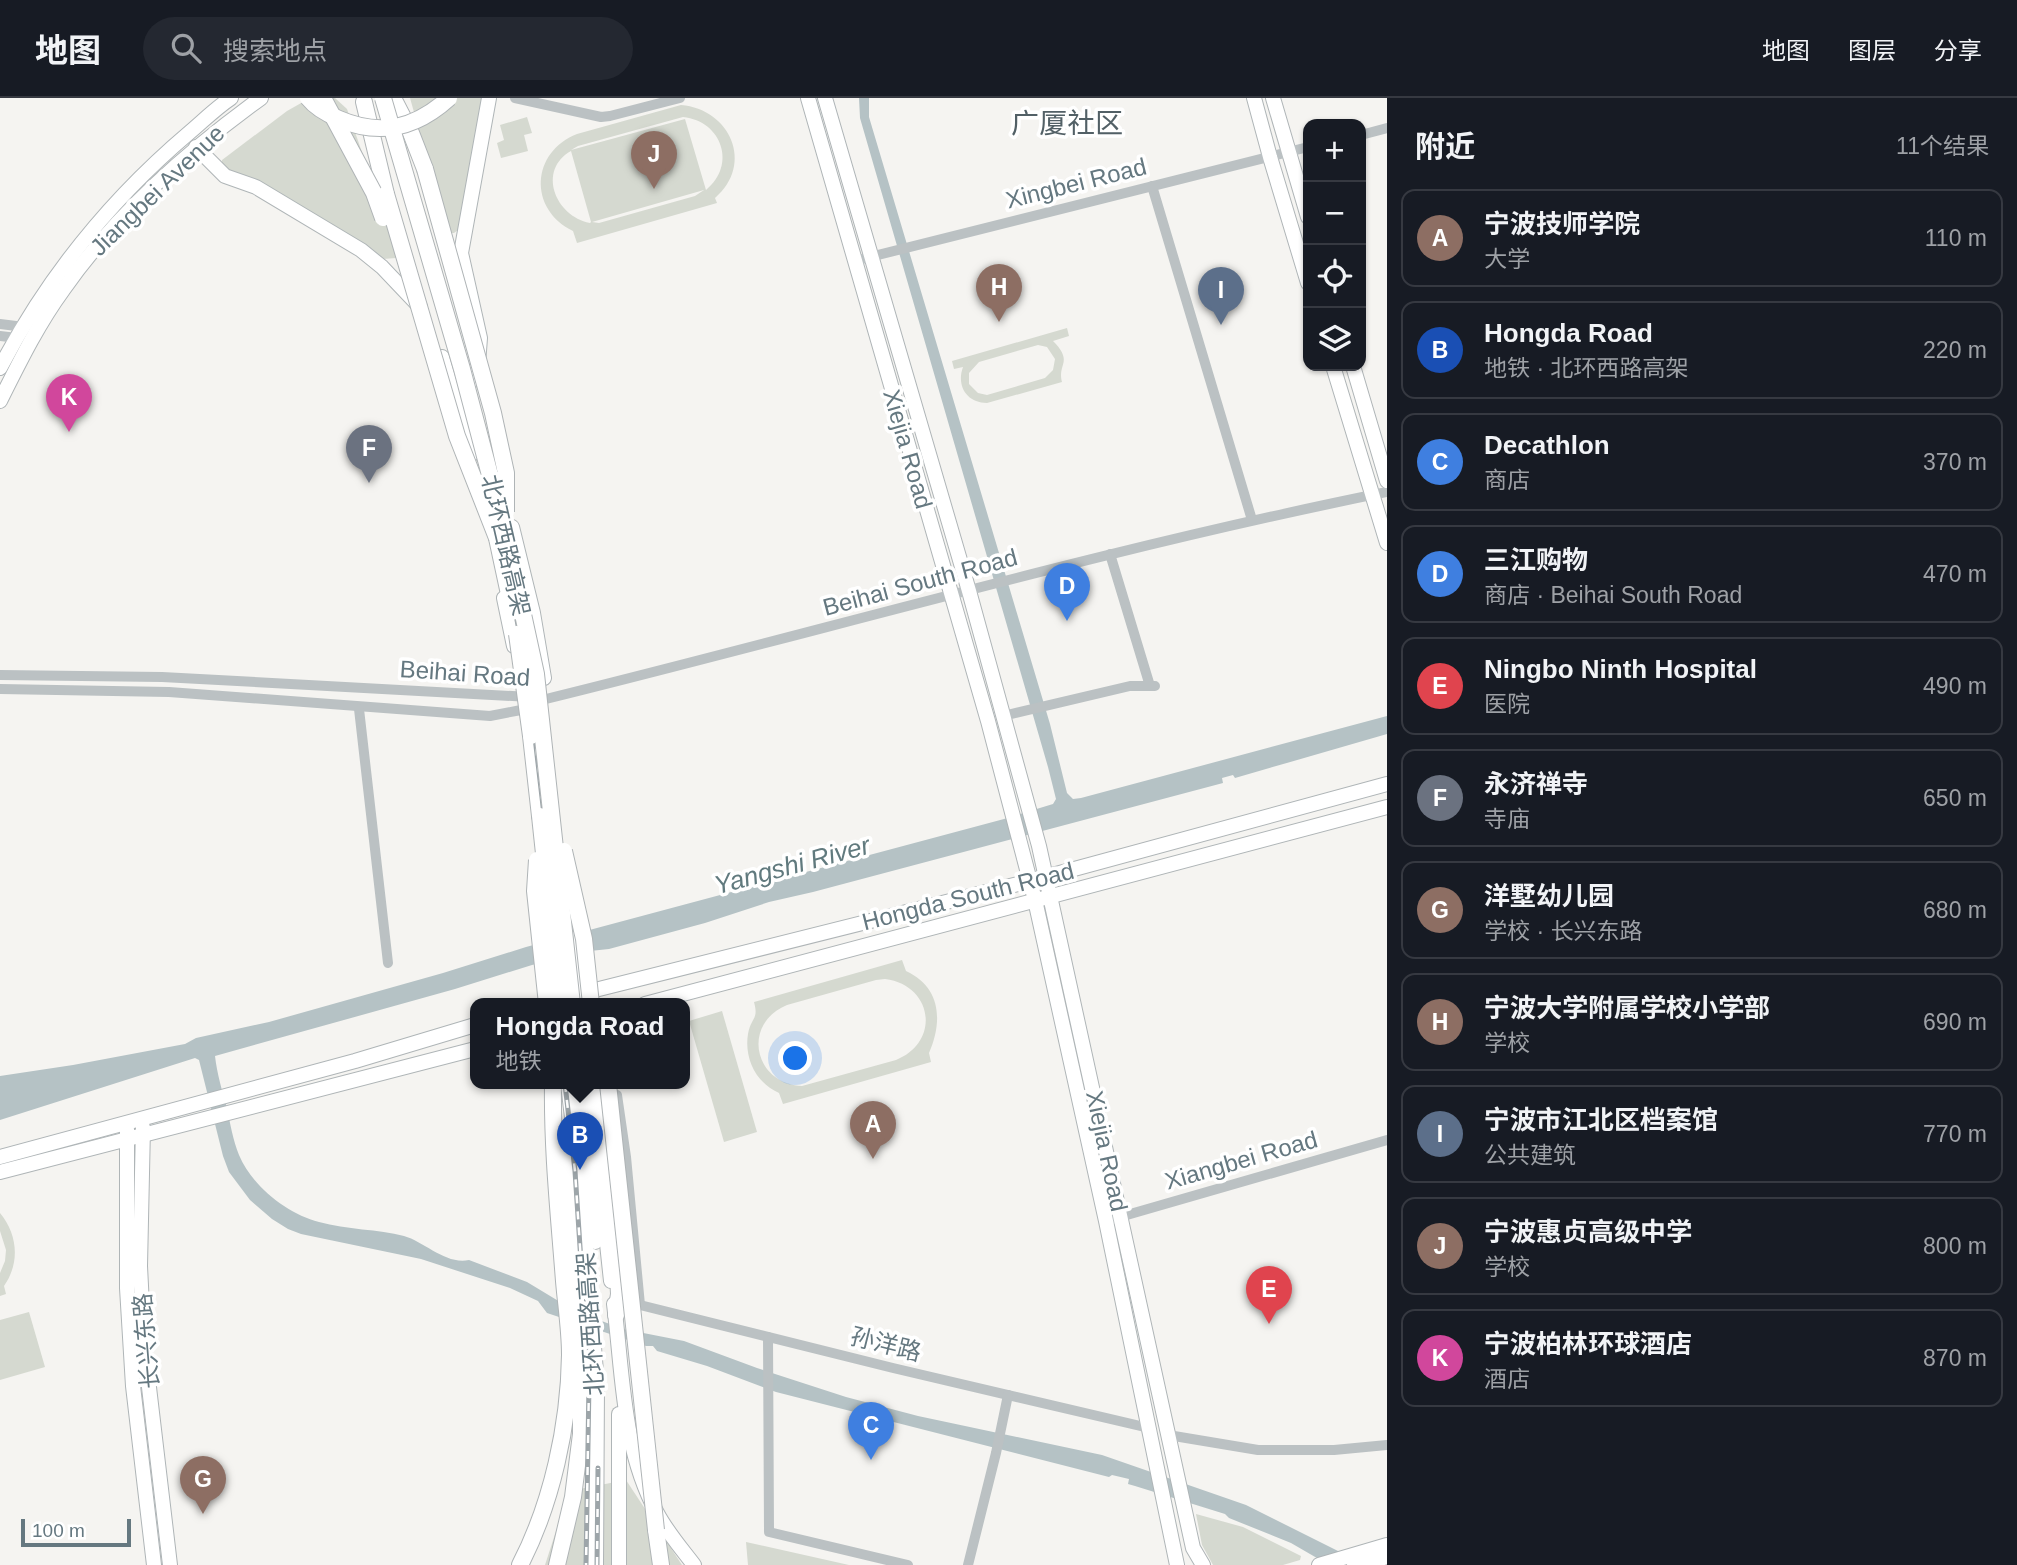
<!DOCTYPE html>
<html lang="zh">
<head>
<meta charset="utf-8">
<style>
	body { margin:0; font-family:Helvetica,"Noto Sans SC",sans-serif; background:#242831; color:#f1f3f6 }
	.controls { position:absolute; right:21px; top:21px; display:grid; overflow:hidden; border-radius:14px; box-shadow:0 2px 5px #0004 }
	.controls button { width:63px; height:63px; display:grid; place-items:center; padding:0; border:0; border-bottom:2px solid #363941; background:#171b24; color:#f1f3f6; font:35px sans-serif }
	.scale { position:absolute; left:21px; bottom:18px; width:110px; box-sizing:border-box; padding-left:7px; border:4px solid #657880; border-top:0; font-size:19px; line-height:24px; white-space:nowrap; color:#657880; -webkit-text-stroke:5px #fff; paint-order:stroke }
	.you { position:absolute; left:796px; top:961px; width:24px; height:24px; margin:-18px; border:5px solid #fff; border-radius:50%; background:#1a73e8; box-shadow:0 0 0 10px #1a73e833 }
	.badge { display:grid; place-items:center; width:46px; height:46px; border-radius:50%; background:#da3b2c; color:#fff; font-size:23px; font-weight:700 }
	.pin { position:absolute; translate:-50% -58px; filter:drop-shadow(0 2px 4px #0008) }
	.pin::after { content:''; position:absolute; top:37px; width:24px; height:21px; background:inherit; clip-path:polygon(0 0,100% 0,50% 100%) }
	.popup { position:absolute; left:470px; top:900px; width:220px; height:91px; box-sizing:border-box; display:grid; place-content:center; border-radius:14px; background:#171b24; filter:drop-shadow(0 2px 5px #0005); font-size:23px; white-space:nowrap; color:#9ea1a6 }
	.popup b { font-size:26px; color:#f1f3f6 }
	.popup::after { content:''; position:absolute; left:50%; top:100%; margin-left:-14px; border:14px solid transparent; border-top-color:#171b24 }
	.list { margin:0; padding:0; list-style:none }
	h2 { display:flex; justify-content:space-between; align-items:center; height:91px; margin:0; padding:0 28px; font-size:30px }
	h2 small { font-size:23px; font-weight:400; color:#9ea1a6 }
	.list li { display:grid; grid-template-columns:46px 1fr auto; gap:21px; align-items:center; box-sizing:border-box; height:98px; margin:0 14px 14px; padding:0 14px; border:2px solid #363941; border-radius:14px }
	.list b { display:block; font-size:26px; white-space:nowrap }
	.list p { margin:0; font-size:23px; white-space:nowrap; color:#9ea1a6 }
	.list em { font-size:23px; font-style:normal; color:#9ea1a6 }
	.icon { flex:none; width:38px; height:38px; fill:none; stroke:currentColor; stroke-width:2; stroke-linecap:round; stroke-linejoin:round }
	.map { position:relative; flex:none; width:1387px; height:1467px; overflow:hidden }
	header { display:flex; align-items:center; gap:42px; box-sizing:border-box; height:98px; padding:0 35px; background:#171b24; border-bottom:2px solid #363941 }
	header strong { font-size:33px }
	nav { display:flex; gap:38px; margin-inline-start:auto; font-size:24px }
	.search { width:490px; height:63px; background:#242831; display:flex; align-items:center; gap:18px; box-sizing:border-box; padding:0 24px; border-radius:38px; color:#9ea1a6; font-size:26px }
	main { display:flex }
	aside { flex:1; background:#171b24 }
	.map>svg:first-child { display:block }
	.green { fill:#d5d9d0; fill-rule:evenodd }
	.water { fill:#b5c2c5 }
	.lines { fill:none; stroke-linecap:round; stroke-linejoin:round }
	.major-casing { stroke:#afb5b7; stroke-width:16 }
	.highway-casing { stroke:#afb4b6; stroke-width:18 }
	.minor { stroke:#bbc1c3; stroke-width:10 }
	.major { stroke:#fff; stroke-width:14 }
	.highway { stroke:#fff; stroke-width:16 }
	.rail-casing { stroke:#9da5a9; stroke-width:5 }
	.rail { stroke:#fff; stroke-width:2.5; stroke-dasharray:8; stroke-linecap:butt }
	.highway-bridge-casing { stroke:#afb4b6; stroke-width:18; stroke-linecap:butt }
	.highway-bridge { stroke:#fff; stroke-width:16 }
	.labels { text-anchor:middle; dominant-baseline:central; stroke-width:7; stroke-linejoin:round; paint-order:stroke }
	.street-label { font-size:24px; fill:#657880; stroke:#fff }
	.water-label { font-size:26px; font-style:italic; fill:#617a7e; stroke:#fff }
	.quarter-label { font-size:28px; fill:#526066; stroke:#fff }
</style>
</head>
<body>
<header>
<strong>地图</strong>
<div class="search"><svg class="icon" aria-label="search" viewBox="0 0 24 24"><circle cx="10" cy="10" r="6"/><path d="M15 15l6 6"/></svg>搜索地点</div>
<nav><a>地图</a><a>图层</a><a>分享</a></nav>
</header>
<main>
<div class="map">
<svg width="1387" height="1467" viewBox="0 0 1387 1467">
	<rect width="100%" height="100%" fill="#f5f4f1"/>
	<g class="green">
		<path d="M310,0H335L347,11L398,158L396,160L383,161L222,70V62L287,13Z"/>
		<path d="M410,0H484L458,132L454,135H450L447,131Z"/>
		<path d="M681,7C730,11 755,66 715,100L717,105L577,145L573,133C528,111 531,54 577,36ZM683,19C722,23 737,67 706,92L685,21L571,52L578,48ZM571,53L591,124L590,125C555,118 537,72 571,53ZM704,92L695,98L599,125L592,124Z"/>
		<path d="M527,19L532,35L524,37L528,53L501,60L497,45L504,42L500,27Z"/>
		<path d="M1067,230L1069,238L1053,243C1074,264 1057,266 1062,284L987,305C967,305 956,288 963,269L954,271L952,263ZM1038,247L1047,249L1055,261L1053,272L1045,280L987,297L978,295L969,286V275L979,264Z"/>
		<path d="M902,862L906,873C941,889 943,923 929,955L931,964L783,1006L779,995C756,985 744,960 748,936C751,919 759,922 754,904ZM885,881C933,887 941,944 896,962L802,988C754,986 741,926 787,907L876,882Z"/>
		<path d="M722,913L757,1034L724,1044L689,923Z"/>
		<path d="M0,1115C18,1137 20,1165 4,1188L6,1196L0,1198V1175L5,1163L6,1152L0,1133Z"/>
		<path d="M29,1214L45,1269L0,1282V1222Z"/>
		<path d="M626,1382L682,1467H545L569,1393Z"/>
		<path d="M1196,1416L1243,1429L1301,1458L1300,1462L1283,1467H1213L1202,1447Z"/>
		<path d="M746,1444L849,1467H748Z"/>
	</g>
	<path class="water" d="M859,0H869V19L1050,626L1067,695L1073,701L1081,700L1387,618V636L1235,680L1233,677L1222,680L1223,685L813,794L769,804L705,825L609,851L590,853L532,867L455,891L215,958C217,975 222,993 227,1010C230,1025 233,1042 239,1057C252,1088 287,1116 319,1124C347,1132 378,1131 404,1138C425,1144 446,1167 469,1162L527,1184L575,1213L623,1231L684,1243L757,1270L846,1299L918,1318L1102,1357L1246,1407L1338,1453L1376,1467H1329L1291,1445L1229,1420L1225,1416L1135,1388L1128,1386L1129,1381L1112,1377L1109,1379L776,1294L707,1268L657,1253L653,1248H646L547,1215L538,1203L510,1190L421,1161L301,1136L288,1131L272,1121L250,1102L229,1074L223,1058L199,962L195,960L0,1022V978L73,967L185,946L196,940L269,924L443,875L526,849L1004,721L1053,706L1056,701L1048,669L860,20Z"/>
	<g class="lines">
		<defs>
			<g id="major">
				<path d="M808,0L988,623L1035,802L1106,1123L1177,1467"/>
				<path d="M825,0L969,493L1039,748L1186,1418L1193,1450L1203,1467"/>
				<path d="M1254,0L1270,59L1308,185"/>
				<path d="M1273,0L1308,119"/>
				<path d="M196,49L225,78L256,89L361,152L382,169L420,209"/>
				<path d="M442,259L471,357"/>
				<path d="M1333,268L1387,445"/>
				<path d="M1353,268L1387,383"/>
				<path d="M0,270C47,180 112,100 190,34C203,23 216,10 231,0"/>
				<path d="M472,283L478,266L480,240L461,155L489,0"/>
				<path d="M0,303C19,265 38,226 63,192C116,116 187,54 261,0"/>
				<path d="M512,429L533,515L544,580"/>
				<path d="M504,500L514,548"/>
				<path d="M571,830L581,906"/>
				<path d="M579,896L1030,783L1387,686"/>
				<path d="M645,906L1387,709"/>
				<path d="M590,986L611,1183"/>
				<path d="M143,1029L140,1168L144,1247L170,1467"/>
				<path d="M127,1031V1190L133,1288L154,1467"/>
				<path d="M0,1059L355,963L475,927"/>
				<path d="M0,1074L475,951"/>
				<path d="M614,1206C623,1277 622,1350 657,1415C667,1434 681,1450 694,1467"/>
				<path d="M619,1316V1467"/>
				<path d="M1319,1467L1387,1447"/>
			</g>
			<g id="highway">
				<path d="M393,0L411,35L425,71"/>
				<path d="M364,4L386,96"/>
				<path d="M497,440L512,510"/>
				<path d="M531,638L540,718"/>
				<path d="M569,986L577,1053L596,1286L595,1467"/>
				<path d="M580,986L591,1090L595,1143"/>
				<path d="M599,986L616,1140L619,1196L616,1217"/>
				<path d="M656,1432L661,1467"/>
				<path d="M520,1467C552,1405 569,1327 570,1257C570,1232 566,1207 564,1183C559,1117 552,1052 553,986"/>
				<path d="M557,1467L573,1399L581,1336V1268L577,1198L563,1041"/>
				<path d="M1355,1467L1387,1458"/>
			</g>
		</defs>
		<use href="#major" class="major-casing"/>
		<use href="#highway" class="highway-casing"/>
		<g class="minor">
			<path d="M515,0L601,19L610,18L680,0"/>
			<path d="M1361,37L1387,30"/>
			<path d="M1152,88L1252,422"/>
			<path d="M854,163L1308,49"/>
			<path d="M0,226L24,229L29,232"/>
			<path d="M0,238L17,240L22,239"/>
			<path d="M1110,456L1150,588"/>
			<path d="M0,577L162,579L530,599"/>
			<path d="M0,591L169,594L490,618L521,612L546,601C826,532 1104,451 1387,394"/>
			<path d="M359,611L388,865"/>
			<path d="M1003,618L1130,588H1155"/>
			<path d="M617,997L626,1059L640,1207"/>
			<path d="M1106,1123L1387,1042"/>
			<path d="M628,1212L640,1207L893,1270L1149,1330"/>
			<path d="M768,1239L769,1434L908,1467"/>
			<path d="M1168,1337L1258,1352H1334L1387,1347"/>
			<path d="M968,1467L996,1355L1008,1297"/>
		</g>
		<use href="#major" class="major"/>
		<use href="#highway" class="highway"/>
		<defs>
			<g id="rail">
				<path d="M458,275L501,439L528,579L566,906"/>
				<path d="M565,986L575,1073L589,1285L586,1467"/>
				<path d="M597,1467L598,1370"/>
			</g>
		</defs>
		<use href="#rail" class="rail-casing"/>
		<use href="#rail" class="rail"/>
		<defs>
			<g id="highway-bridge">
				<path d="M308,0C316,10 327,16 339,21C381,39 416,30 449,0"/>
				<path d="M323,0L374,95L383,120"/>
				<path d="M383,0L462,271L506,438L536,576L572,906"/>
				<path d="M425,71L493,315L506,375V414"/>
				<path d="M386,96L457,338L497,440"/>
				<path d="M517,536L531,638"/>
				<path d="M540,718L560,906"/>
				<path d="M564,753L584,841L591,906"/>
				<path d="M537,762L535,793L547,906"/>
				<path d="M608,986L656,1432"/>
			</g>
		</defs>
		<use href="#highway-bridge" class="highway-bridge-casing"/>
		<use href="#highway-bridge" class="highway-bridge"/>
	</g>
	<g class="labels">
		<g class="street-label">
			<text transform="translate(1076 85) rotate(-14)">Xingbei Road</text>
			<text transform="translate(157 92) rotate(-44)">Jiangbei Avenue</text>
			<text transform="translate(908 351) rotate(74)">Xiejia Road</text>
			<text transform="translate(506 447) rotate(77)">北环西路高架</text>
			<text transform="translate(920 484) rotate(-15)">Beihai South Road</text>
			<text transform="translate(465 575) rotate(4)">Beihai Road</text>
			<text transform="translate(968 798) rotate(-14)">Hongda South Road</text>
			<text transform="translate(1107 1053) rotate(78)">Xiejia Road</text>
			<text transform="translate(1241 1062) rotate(-16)">Xiangbei Road</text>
			<text transform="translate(590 1226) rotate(-94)">北环西路高架</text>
			<text transform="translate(146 1243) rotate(-95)">长兴东路</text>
			<text transform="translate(886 1246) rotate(14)">孙洋路</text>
		</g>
		<g class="water-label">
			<text transform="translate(792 767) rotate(-15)">Yangshi River</text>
		</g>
		<g class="quarter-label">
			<text x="1067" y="25">广厦社区</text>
		</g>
	</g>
</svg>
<div class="controls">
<button>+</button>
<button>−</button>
<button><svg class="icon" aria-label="locate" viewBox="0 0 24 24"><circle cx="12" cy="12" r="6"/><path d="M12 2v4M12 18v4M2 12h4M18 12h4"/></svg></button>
<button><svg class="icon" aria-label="layers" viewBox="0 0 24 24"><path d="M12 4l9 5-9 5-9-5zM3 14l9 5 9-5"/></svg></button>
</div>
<div class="scale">100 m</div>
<div class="you"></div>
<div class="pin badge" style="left:873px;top:1061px;background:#8d6e63">A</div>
<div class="pin badge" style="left:580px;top:1072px;background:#1a4fb4">B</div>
<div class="popup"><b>Hongda Road</b>地铁</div>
<div class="pin badge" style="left:871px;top:1362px;background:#3f7fe0">C</div>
<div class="pin badge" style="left:1067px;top:523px;background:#3f7fe0">D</div>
<div class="pin badge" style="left:1269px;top:1226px;background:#e0444e">E</div>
<div class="pin badge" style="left:369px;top:385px;background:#6b7280">F</div>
<div class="pin badge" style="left:203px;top:1416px;background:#8d6e63">G</div>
<div class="pin badge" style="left:999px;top:224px;background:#8d6e63">H</div>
<div class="pin badge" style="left:1221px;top:227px;background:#5c6f8a">I</div>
<div class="pin badge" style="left:654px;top:91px;background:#8d6e63">J</div>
<div class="pin badge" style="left:69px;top:334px;background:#d1479c">K</div>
</div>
<aside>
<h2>附近<small>11个结果</small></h2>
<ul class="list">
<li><span class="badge" style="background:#8d6e63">A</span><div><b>宁波技师学院</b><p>大学</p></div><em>110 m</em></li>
<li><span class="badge" style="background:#1a4fb4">B</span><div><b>Hongda Road</b><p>地铁 · 北环西路高架</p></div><em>220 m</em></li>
<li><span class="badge" style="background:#3f7fe0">C</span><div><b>Decathlon</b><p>商店</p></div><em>370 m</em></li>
<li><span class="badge" style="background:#3f7fe0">D</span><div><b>三江购物</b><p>商店 · Beihai South Road</p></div><em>470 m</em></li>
<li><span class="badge" style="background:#e0444e">E</span><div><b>Ningbo Ninth Hospital</b><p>医院</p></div><em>490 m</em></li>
<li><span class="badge" style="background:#6b7280">F</span><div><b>永济禅寺</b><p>寺庙</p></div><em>650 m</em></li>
<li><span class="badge" style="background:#8d6e63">G</span><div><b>洋墅幼儿园</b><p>学校 · 长兴东路</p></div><em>680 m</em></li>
<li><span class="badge" style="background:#8d6e63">H</span><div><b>宁波大学附属学校小学部</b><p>学校</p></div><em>690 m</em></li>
<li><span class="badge" style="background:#5c6f8a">I</span><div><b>宁波市江北区档案馆</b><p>公共建筑</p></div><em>770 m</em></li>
<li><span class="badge" style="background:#8d6e63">J</span><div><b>宁波惠贞高级中学</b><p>学校</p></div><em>800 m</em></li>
<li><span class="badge" style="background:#d1479c">K</span><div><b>宁波柏林环球酒店</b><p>酒店</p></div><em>870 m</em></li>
</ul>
</aside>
</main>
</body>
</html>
